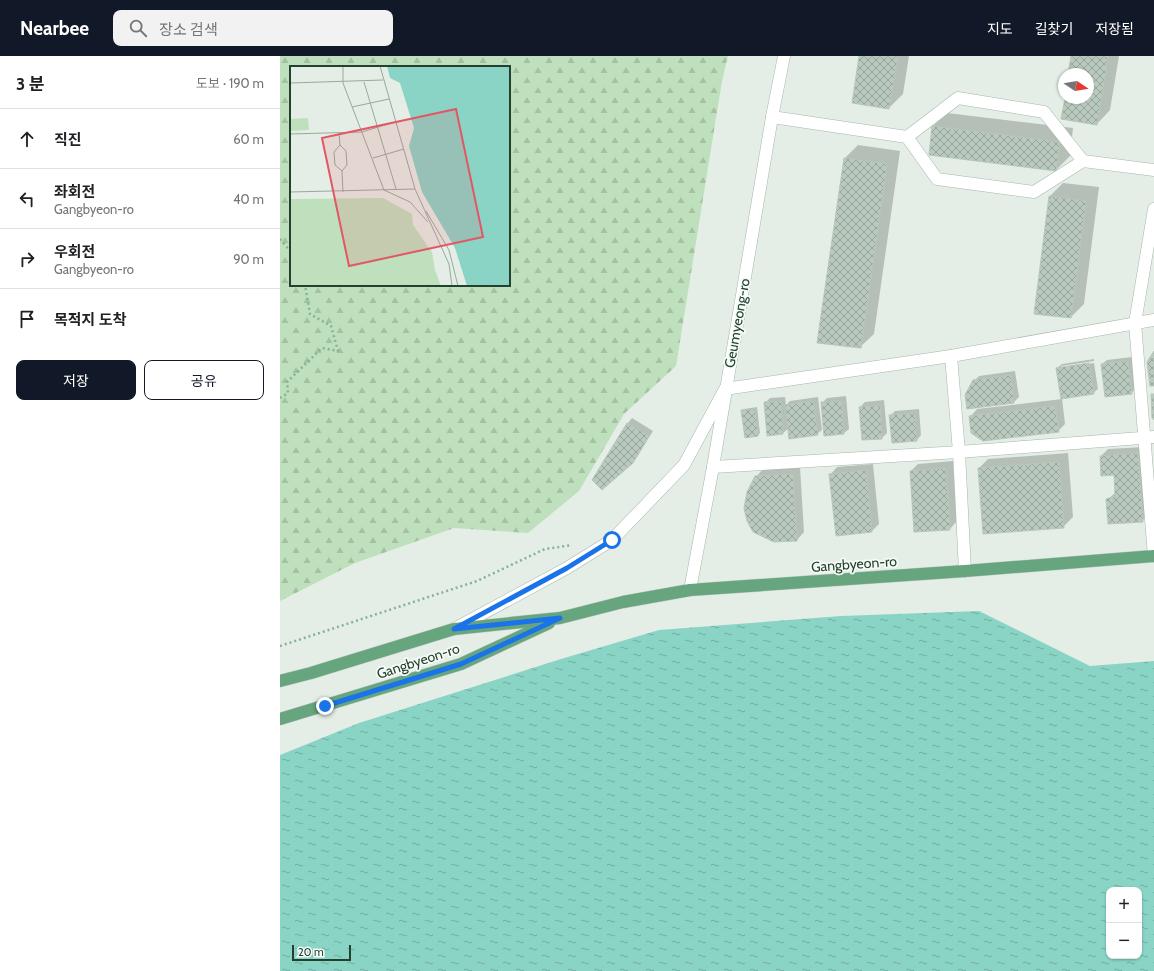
<!DOCTYPE html>
<html lang="ko">
<head>
<meta charset="utf-8">
<style>
	body { margin:0; font-family:Cabin,"Noto Sans KR",sans-serif; background:#f2f2f2; color:#202124 }
	.controls { position:absolute; right:12px; bottom:12px; display:grid; overflow:hidden; border-radius:8px; box-shadow:0 1px 3px #0004 }
	.controls button { width:36px; height:36px; display:grid; place-items:center; padding:0; border:0; border-bottom:1px solid #e0e0e0; background:#fff; color:#202124; font:20px sans-serif }
	.compass { position:absolute; left:778px; top:12px; width:36px; height:36px; border-radius:50%; background:#fff; box-shadow:0 1px 3px #0004; rotate:102deg }
	.scale { position:absolute; left:12px; bottom:10px; width:59px; box-sizing:border-box; padding-left:4px; border:2px solid #22412e; border-top:0; font-size:11px; line-height:14px; white-space:nowrap; color:#22412e; -webkit-text-stroke:3px #f5faf6; paint-order:stroke }
	.stop { position:absolute; width:12px; height:12px; margin:-9px; border:3px solid #1a73e8; border-radius:50%; background:#fff }
	.stop.end { background:#1a73e8; border-color:#fff; box-shadow:0 1px 4px #0008 }
	.list { margin:0; padding:0; list-style:none }
	h2 { display:flex; justify-content:space-between; align-items:center; height:52px; margin:0; padding:0 16px; font-size:17px }
	h2 small { font-size:13px; font-weight:400; color:#757577 }
	.list li { display:grid; grid-template-columns:26px 1fr auto; gap:12px; align-items:center; box-sizing:border-box; height:60px; padding:0 16px; border-top:1px solid #e0e0e0 }
	.list b { display:block; font-size:15px; white-space:nowrap }
	.list p { margin:0; font-size:13px; white-space:nowrap; color:#757577 }
	.list em { font-size:13px; font-style:normal; color:#757577 }
	.actions { display:flex; gap:8px; padding:12px 16px }
	.actions a { flex:1; padding:9px 0; border:1px solid #111827; border-radius:8px; text-align:center; font-size:14px; color:#111827 }
	.actions .main { background:#111827; color:#fff }
	.icon { flex:none; width:22px; height:22px; fill:none; stroke:currentColor; stroke-width:2; stroke-linecap:round; stroke-linejoin:round }
	.map { position:relative; flex:none; width:874px; height:915px; overflow:hidden }
	header { display:flex; align-items:center; gap:24px; box-sizing:border-box; height:56px; padding:0 20px; background:#111827; color:#fff }
	header strong { font-size:19px }
	nav { display:flex; gap:22px; margin-inline-start:auto; font-size:14px }
	.search { width:280px; height:36px; background:#f2f2f2; display:flex; align-items:center; gap:10px; box-sizing:border-box; padding:0 14px; border-radius:8px; color:#757577; font-size:15px }
	main { display:flex }
	aside { flex:1; background:#fff }
	.map>svg:first-child { display:block }
	.forest { fill:url(#forest-firs); fill-rule:evenodd }
	.water { fill:url(#water-ripples); fill-rule:evenodd }
	.shadow { fill:#0003 }
	.building { fill:url(#building-cross-hatch); stroke:#b6c8ba }
	.lines { fill:none; stroke-linecap:round; stroke-linejoin:round }
	.minor-casing { stroke:#a6b7ab; stroke-width:13 }
	.major-casing { stroke:#c1cac4; stroke-width:13 }
	.path { stroke:#83b393; stroke-width:2.5; stroke-dasharray:2 3; stroke-linecap:butt }
	.minor { stroke:#fff; stroke-width:12 }
	.major { stroke:#67a57f; stroke-width:12 }
	.route { stroke:#1a73e8; stroke-width:5 }
	.labels { text-anchor:middle; dominant-baseline:central; stroke-width:3.5; stroke-linejoin:round; paint-order:stroke }
	.street-label { font-size:14px; fill:#22412e; stroke:#f5faf6 }
	.inset-road { fill:none; stroke:#96a99c; stroke-width:1 }
	.view { fill:#e25764; fill-opacity:0.15; stroke:#e25764; stroke-width:2 }
	.inset-edge { fill:none; stroke:#22412e; stroke-width:2 }
</style>
</head>
<body>
<header>
<strong>Nearbee</strong>
<div class="search"><svg class="icon" aria-label="search" viewBox="0 0 24 24"><circle cx="10" cy="10" r="6"/><path d="M15 15l6 6"/></svg>장소 검색</div>
<nav><a>지도</a><a>길찾기</a><a>저장됨</a></nav>
</header>
<main>
<aside>
<h2>3 분<small>도보 · 190 m</small></h2>
<ul class="list">
<li><svg class="icon" aria-label="ahead" viewBox="0 0 24 24"><path d="M12 20V5M6 11l6-6 6 6"/></svg><div><b>직진</b></div><em>60 m</em></li>
<li><svg class="icon" aria-label="left" viewBox="0 0 24 24"><path d="M17 20v-9H6M10 6l-5 5 5 5"/></svg><div><b>좌회전</b><p>Gangbyeon-ro</p></div><em>40 m</em></li>
<li><svg class="icon" aria-label="right" viewBox="0 0 24 24"><path d="M7 20v-9h11M14 6l5 5-5 5"/></svg><div><b>우회전</b><p>Gangbyeon-ro</p></div><em>90 m</em></li>
<li><svg class="icon" aria-label="arrive" viewBox="0 0 24 24"><path d="M6 21V4h12l-3 4 3 4H6"/></svg><div><b>목적지 도착</b></div></li>
</ul>
<div class="actions"><a class="main">저장</a><a>공유</a></div>
</aside>
<div class="map">
<svg width="874" height="915" viewBox="0 0 874 915">
	<defs>
		<pattern id="forest-firs" width="22" height="20" patternUnits="userSpaceOnUse"><rect width="22" height="20" fill="#bfe0bc"/><path d="M5 1l3.5 6h-7zM16 11l3.5 6h-7z" fill="#a4c1a2"/></pattern>
		<pattern id="water-ripples" width="26" height="14" patternUnits="userSpaceOnUse"><rect width="26" height="14" fill="#8ad4c6"/><path d="M2 4q2-2 4 0t4 0M15 11q2-2 4 0t4 0" fill="none" stroke="#70aea1"/></pattern>
		<pattern id="building-cross-hatch" width="8" height="8" patternUnits="userSpaceOnUse"><rect width="8" height="8" fill="#b9c9be"/><path d="M0 0l8 8M0 8l8-8" fill="none" stroke="#96a59b"/></pattern>
	</defs>
	<rect width="100%" height="100%" fill="#e4eee6"/>
	<path class="forest" d="M0,0H448L442,25L396,310L344,358L299,435L248,477L174,472L75,507L0,545ZM11,11H229V229H11Z"/>
	<path class="water" d="M699,555L810,610L874,605V915H0V699L79,667L281,603L379,574L561,560ZM829,834H859V900H829Z"/>
	<g class="shadow">
		<path d="M580,0H629L623,38L609,52Z"/>
		<path d="M792,0H839L830,54L817,68L786,42H808V18H789Z"/>
		<path d="M667,57L793,72L790,100L776,114L653,70Z"/>
		<path d="M578,89L620,95L594,278L580,291L565,102Z"/>
		<path d="M783,127L819,131L804,248L791,261L770,140Z"/>
		<path d="M852,301L856,333L851,337L822,308L827,304Z"/>
		<path d="M814,303V305L781,310V312L814,307L818,333L813,337L782,342L785,368L778,375L690,361L697,353L782,343L777,312L782,308Z"/>
		<path d="M735,315L739,341L734,346L688,352L694,325L699,320Z"/>
		<path d="M566,340L569,373L564,377L542,347L547,342Z"/>
		<path d="M505,341L506,349L510,345L538,341L542,374L537,378L509,372L503,377L485,347L490,342Z"/>
		<path d="M604,344L607,377L602,382L583,383L580,351L585,346Z"/>
		<path d="M477,351L480,377L478,379L462,355L464,353Z"/>
		<path d="M639,353L641,379L637,384L610,360L615,355Z"/>
		<path d="M352,362L373,375L357,401L352,406L313,423L348,367Z"/>
		<path d="M865,391L869,458L862,465L827,444L836,436L835,418L821,400L828,393Z"/>
		<path d="M788,397L793,461L783,471L699,412L708,403Z"/>
		<path d="M673,405L677,465L670,473L631,415L638,408Z"/>
		<path d="M593,408L599,468L592,475L550,419L557,411Z"/>
		<path d="M520,411L524,476L517,484L495,485L476,421L483,413Z"/>
	</g>
	<g class="building">
		<path d="M579,0H618L609,53L572,47Z"/>
		<path d="M791,0H828L817,69L781,63L785,42H808V18H788Z"/>
		<path d="M652,70L780,86L776,115L649,99Z"/>
		<path d="M564,102L607,108L581,292L537,287Z"/>
		<path d="M769,140L806,145L791,262L754,258Z"/>
		<path d="M874,295V330H870L867,306Z"/>
		<path d="M848,305L852,338L825,341L821,308Z"/>
		<path d="M809,307L814,338L781,343L776,312Z"/>
		<path d="M731,319L734,347L687,353L685,339L693,324Z"/>
		<path d="M871,338H874V364L872,362Z"/>
		<path d="M501,345L503,378L487,380L484,346Z"/>
		<path d="M533,345L538,379L509,383L505,349Z"/>
		<path d="M562,345L564,378L544,380L541,346Z"/>
		<path d="M600,349L602,383L582,384L579,351Z"/>
		<path d="M775,350L779,376L703,385L691,377L689,360Z"/>
		<path d="M475,353L478,380L465,382L461,354Z"/>
		<path d="M635,357L637,385L612,387L609,359Z"/>
		<path d="M347,367L369,380L353,407L322,434L312,424Z"/>
		<path d="M858,397L863,466L828,468L826,443L835,440L834,419L821,420L820,400Z"/>
		<path d="M779,406L784,472L703,478L698,412Z"/>
		<path d="M666,412L670,474L634,476L630,415Z"/>
		<path d="M586,414L592,476L556,480L549,418Z"/>
		<path d="M513,418L517,485L494,486L473,476L467,465L464,452L467,436L475,420Z"/>
	</g>
	<g class="lines">
		<defs>
			<g id="minor">
				<path d="M492,61L627,81L678,42L764,56L803,105"/>
				<path d="M627,81L657,123L754,136L803,105L874,114"/>
				<path d="M671,300L679,396L685,515"/>
				<path d="M433,411L679,396L874,381"/>
				<path d="M874,500L855,267L874,153"/>
				<path d="M410,534L433,411L492,61L504,0"/>
				<path d="M174,573L287,512L332,484L404,409L445,333L671,300L874,264"/>
			</g>
			<g id="major">
				<path d="M0,625L31,617L174,573L280,562L343,546L410,534L685,515L874,500"/>
				<path d="M0,663L181,608L269,567"/>
			</g>
		</defs>
		<use href="#minor" class="minor-casing"/>
		<use href="#major" class="major-casing"/>
		<g class="path">
			<path d="M0,183L11,196"/>
			<path d="M0,342L8,337L7,326L42,292L58,295L51,270L30,258L25,229"/>
			<path d="M0,590L197,525L265,493L292,489"/>
		</g>
		<use href="#minor" class="minor"/>
		<use href="#major" class="major"/>
	</g>
	<g class="lines">
		<path class="route" d="M45,650L181,608L280,562L174,573L287,512L332,484"/>
	</g>
	<g class="labels">
		<g class="street-label">
			<text transform="translate(457 267) rotate(-80)">Geumyeong-ro</text>
			<text transform="translate(574 508) rotate(-4)">Gangbyeon-ro</text>
			<text transform="translate(138 605) rotate(-18)">Gangbyeon-ro</text>
		</g>
	</g>
	<g transform="translate(10 10)">
		<rect width="220" height="220" fill="#e4eee6"/>
		<path d="M93,132L122,148L123,159L142,186L145,204L151,220H0V133Z" fill="#bfe0bc"/>
		<path d="M18,52L19,64L0,65V53Z" fill="#bfe0bc"/>
		<path d="M97,0H220V220H177L165,182L132,126L119,80L124,62L110,17L100,12Z" fill="#8ad4c6"/>
		<path class="inset-road" d="M53,0V17L94,124L120,136L138,156M90,0L125,123L159,198L162,220M74,16L106,123M0,17L93,14M62,41L99,33M49,67L50,79L56,85L57,99L52,105M0,68L72,66L105,56M50,79L44,86L45,99L52,105L53,126M83,92L114,83M0,126L125,123M136,145L159,184L168,220"/>
		<path class="view" d="M166,43L193,171L59,200L32,72Z"/>
		<rect width="220" height="220" class="inset-edge"/>
	</g>
</svg>
<div class="controls">
<button>+</button>
<button>−</button>
</div>
<svg class="compass" viewBox="-18 -18 36 36"><path d="M0-13l5 13h-10z" fill="#e53935"/><path d="M0 13l5-13h-10z" fill="#757577"/></svg>
<div class="scale">20 m</div>
<div class="stop" style="left:332px;top:484px"></div>
<div class="stop end" style="left:45px;top:650px"></div>
</div>
</main>
</body>
</html>
